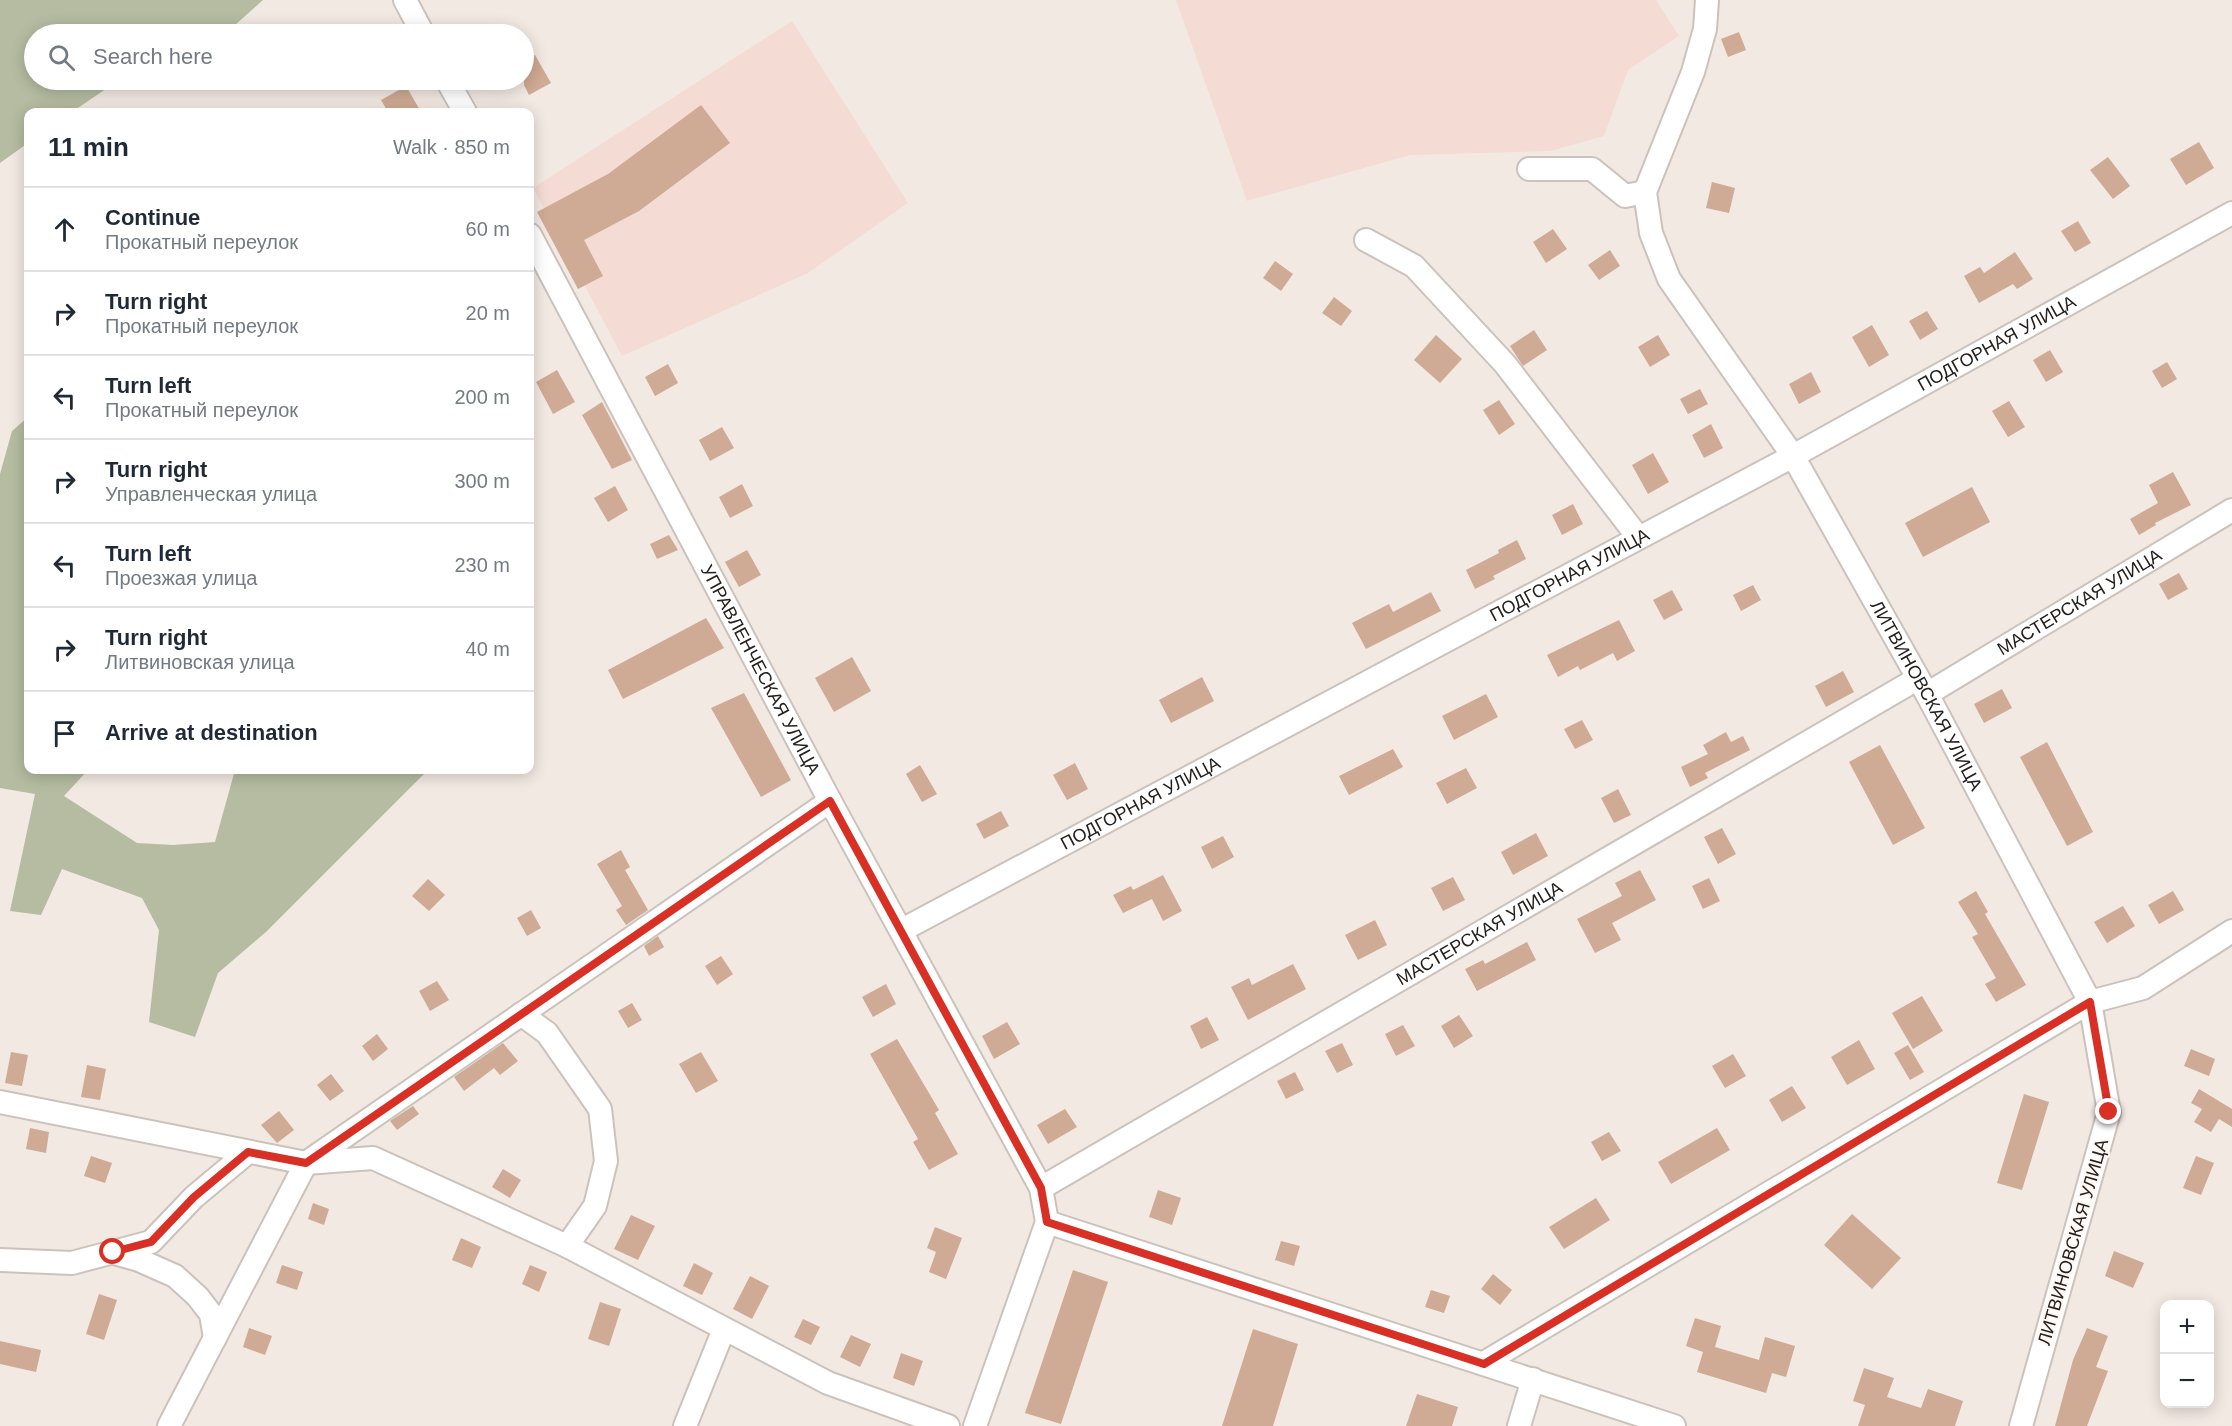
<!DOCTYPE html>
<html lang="en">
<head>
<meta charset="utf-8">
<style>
	body { margin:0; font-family:Helvetica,sans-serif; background:#f6f6f7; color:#1f2937 }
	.controls { position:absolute; right:18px; bottom:18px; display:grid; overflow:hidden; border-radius:12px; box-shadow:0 3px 15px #0003 }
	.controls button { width:54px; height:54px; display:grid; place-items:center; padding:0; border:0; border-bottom:2px solid #e0e1e3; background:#fff; color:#1f2937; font:30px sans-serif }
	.stop { position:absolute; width:18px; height:18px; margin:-14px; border:4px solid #d93025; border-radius:50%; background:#fff }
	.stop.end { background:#d93025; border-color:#fff; box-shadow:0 2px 6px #0008 }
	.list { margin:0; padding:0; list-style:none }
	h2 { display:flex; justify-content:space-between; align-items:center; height:78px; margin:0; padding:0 24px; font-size:26px }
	h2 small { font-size:20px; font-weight:400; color:#747a83 }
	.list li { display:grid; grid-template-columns:39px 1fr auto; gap:18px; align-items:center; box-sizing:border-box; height:84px; padding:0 24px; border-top:2px solid #e0e1e3 }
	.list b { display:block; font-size:22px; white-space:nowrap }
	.list p { margin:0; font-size:20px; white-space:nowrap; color:#747a83 }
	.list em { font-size:20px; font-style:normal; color:#747a83 }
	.icon { flex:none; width:33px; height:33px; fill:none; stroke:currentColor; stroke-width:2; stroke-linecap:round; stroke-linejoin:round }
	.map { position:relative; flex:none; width:2232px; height:1426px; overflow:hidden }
	.search { position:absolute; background:#fff; box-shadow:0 3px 15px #0003; left:24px; top:24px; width:510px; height:66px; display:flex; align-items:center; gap:15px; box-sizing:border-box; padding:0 21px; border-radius:33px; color:#747a83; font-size:22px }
	.panel { position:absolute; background:#fff; box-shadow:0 3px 15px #0003; left:24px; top:108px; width:510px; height:666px; border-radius:12px }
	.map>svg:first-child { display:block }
	.industrial { fill:#f4dbd3 }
	.green { fill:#b5bca1 }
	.building { fill:#cfaa94 }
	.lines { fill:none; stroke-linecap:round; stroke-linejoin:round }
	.minor-casing { stroke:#ccc2bc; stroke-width:26 }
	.minor { stroke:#fff; stroke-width:22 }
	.route { stroke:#d93025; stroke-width:8 }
	.labels { text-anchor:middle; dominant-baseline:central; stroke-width:4.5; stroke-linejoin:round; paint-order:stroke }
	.street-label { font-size:18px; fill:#24201e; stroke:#fff7f2 }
</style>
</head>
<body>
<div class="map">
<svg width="2232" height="1426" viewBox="0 0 2232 1426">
	<rect width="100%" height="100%" fill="#f3e9e3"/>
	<g class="industrial">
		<path d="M1176,0H1656L1679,36L1628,70L1604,136L1551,151L1410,155L1247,201Z"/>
		<path d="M792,21L908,203L808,273L622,356L533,188Z"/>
	</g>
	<g class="green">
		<path d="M0,0H263L225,34H34V80H119L72,112H28V143L0,163Z"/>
		<path d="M28,417V770H88L64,796L137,843L173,845L215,842L235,770H428L266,932L218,973L195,1037L149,1022L159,930L142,898L62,869L41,915L10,911L35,794L0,788V474L12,431Z"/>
	</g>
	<g class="building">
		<path d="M1739,32L1746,50L1728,57L1721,39Z"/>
		<path d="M535,55L551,83L529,95L524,85V62Z"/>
		<path d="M406,86L421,112H388L381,100Z"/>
		<path d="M701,105L730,143L639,211L584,240L603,276L578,289L537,212L608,174Z"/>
		<path d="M2199,142L2214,168L2186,185L2170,159Z"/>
		<path d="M2108,157L2130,186L2113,199L2090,170Z"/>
		<path d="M1712,182L1735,188L1729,213L1706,208Z"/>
		<path d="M2078,221L2091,243L2075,252L2061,231Z"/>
		<path d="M1553,229L1567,249L1546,263L1533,242Z"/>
		<path d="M1610,250L1620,266L1599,280L1588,265Z"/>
		<path d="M2015,252L2033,279L2017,289L2013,284L1979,303L1964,276L1980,267L1984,273Z"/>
		<path d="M1275,261L1293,274L1281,291L1263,278Z"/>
		<path d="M1334,297L1352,311L1341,326L1322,313Z"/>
		<path d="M1927,311L1938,329L1920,340L1909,321Z"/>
		<path d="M1872,325L1889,355L1869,367L1852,337Z"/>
		<path d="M1534,330L1547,350L1523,366L1510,346Z"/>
		<path d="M1436,335L1462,359L1440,383L1414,360Z"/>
		<path d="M1658,335L1670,355L1650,367L1638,347Z"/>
		<path d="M2050,350L2063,372L2046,382L2033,360Z"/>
		<path d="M2167,362L2177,379L2162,388L2152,371Z"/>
		<path d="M668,364L678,383L655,396L645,377Z"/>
		<path d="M557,370L575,402L553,414L536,382Z"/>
		<path d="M1811,372L1821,392L1799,404L1789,384Z"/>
		<path d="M1700,389L1708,404L1688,414L1680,399Z"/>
		<path d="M1499,400L1515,424L1499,435L1483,410Z"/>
		<path d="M2009,401L2025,427L2008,437L1992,411Z"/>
		<path d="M602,402L632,460L612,469L582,415Z"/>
		<path d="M1711,424L1723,448L1704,458L1692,435Z"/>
		<path d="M722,427L734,448L710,461L699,440Z"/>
		<path d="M1653,453L1669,482L1648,494L1632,465Z"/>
		<path d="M2173,472L2191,505L2155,523L2156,525L2139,535L2130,519L2158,503L2149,485Z"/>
		<path d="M742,484L753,506L730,518L719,497Z"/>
		<path d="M615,486L628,510L608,522L594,498Z"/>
		<path d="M1972,487L1990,522L1923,557L1905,523Z"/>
		<path d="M1573,504L1583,524L1562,535L1552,515Z"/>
		<path d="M669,535L678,550L657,559L650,544Z"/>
		<path d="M1517,540L1526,559L1493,576L1495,579L1475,589L1466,570L1499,553L1498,550Z"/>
		<path d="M747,550L761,575L739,587L725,562Z"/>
		<path d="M2179,573L2188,589L2168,600L2159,584Z"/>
		<path d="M1753,585L1761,600L1741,611L1733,595Z"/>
		<path d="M1672,590L1683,610L1664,620L1653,600Z"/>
		<path d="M1431,592L1441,611L1366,649L1352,623L1389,604L1393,612Z"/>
		<path d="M706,618L724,648L623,699L608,670Z"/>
		<path d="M1619,620L1635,651L1617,661L1613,653L1580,670L1578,666L1558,677L1547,655Z"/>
		<path d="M852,657L871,691L834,712L815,678Z"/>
		<path d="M1843,671L1854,692L1826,707L1815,686Z"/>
		<path d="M1202,677L1214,701L1171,723L1159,700Z"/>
		<path d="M2002,689L2012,708L1984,723L1974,704Z"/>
		<path d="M744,693L791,780L761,797L711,708Z"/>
		<path d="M1486,694L1498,717L1454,740L1442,716Z"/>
		<path d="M1582,720L1593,740L1575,749L1564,729Z"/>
		<path d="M1726,732L1731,742L1743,736L1750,750L1705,773L1708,778L1690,787L1681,767L1708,754L1703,745Z"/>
		<path d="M2047,742L2093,832L2067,846L2020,757Z"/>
		<path d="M1880,745L1925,828L1893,845L1849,762Z"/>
		<path d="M1393,749L1403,767L1349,795L1339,776Z"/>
		<path d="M1075,763L1088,789L1067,800L1053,775Z"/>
		<path d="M920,765L937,794L922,802L906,774Z"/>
		<path d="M1466,768L1477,788L1447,804L1436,783Z"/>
		<path d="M1618,789L1631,815L1614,823L1601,798Z"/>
		<path d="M1001,811L1009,826L984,839L976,824Z"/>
		<path d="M1722,828L1736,854L1718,864L1704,837Z"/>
		<path d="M1536,833L1548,856L1513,875L1501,852Z"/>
		<path d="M1223,836L1234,857L1212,869L1201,847Z"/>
		<path d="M621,850L630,867L625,870L648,910L626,925L616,910L622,906L597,864Z"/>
		<path d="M1640,870L1656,900L1612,923L1621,940L1595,953L1577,919L1622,896L1615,883Z"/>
		<path d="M1163,875L1182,911L1163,921L1152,899L1123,913L1113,895L1131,886L1133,890Z"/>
		<path d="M1453,877L1465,900L1443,911L1431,888Z"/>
		<path d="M1709,878L1720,901L1703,909L1692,886Z"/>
		<path d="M428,879L445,895L429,911L412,896Z"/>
		<path d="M1976,891L1988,912L1985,914L2026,985L1996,1002L1985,984L1996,978L1972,937L1978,934L1958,902Z"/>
		<path d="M2173,891L2184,910L2159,924L2148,905Z"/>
		<path d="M2123,906L2135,926L2107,943L2094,922Z"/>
		<path d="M531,910L541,928L527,936L517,918Z"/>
		<path d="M1375,920L1387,945L1358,960L1345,935Z"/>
		<path d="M658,936L664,947L649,956L644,946Z"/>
		<path d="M1527,942L1536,960L1477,991L1465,969L1483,960L1485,964Z"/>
		<path d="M721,956L733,974L717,985L705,966Z"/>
		<path d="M1293,964L1306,989L1248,1020L1231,987L1249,978L1252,985Z"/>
		<path d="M437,981L449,1000L430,1011L419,991Z"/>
		<path d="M886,984L896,1004L873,1017L862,997Z"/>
		<path d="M1922,996L1943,1031L1913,1049L1892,1013Z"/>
		<path d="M632,1003L642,1020L628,1028L618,1011Z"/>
		<path d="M1459,1015L1473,1036L1454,1048L1441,1026Z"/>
		<path d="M1207,1017L1219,1040L1201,1049L1190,1026Z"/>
		<path d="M1007,1022L1020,1044L994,1059L982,1036Z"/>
		<path d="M1403,1025L1415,1046L1396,1056L1385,1034Z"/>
		<path d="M377,1034L388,1049L373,1061L362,1046Z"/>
		<path d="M897,1039L939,1110L935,1113L958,1154L929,1170L913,1142L918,1139L870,1054Z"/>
		<path d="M1859,1040L1875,1069L1847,1085L1831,1057Z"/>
		<path d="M503,1043L518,1061L500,1075L494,1068L464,1091L454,1077Z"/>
		<path d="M1342,1043L1353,1065L1337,1073L1325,1051Z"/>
		<path d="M1908,1045L1924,1072L1910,1080L1894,1053Z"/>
		<path d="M2191,1049L2215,1059L2209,1076L2184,1066Z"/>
		<path d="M11,1052L28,1055L22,1086L5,1083Z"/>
		<path d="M701,1052L718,1081L696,1093L679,1064Z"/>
		<path d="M1733,1054L1746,1076L1725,1088L1712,1066Z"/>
		<path d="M87,1065L106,1069L100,1100L81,1097Z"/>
		<path d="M1295,1072L1304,1090L1286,1099L1277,1081Z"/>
		<path d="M331,1074L344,1091L330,1101L317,1085Z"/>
		<path d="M1792,1086L1806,1108L1782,1122L1769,1100Z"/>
		<path d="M2199,1089L2232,1109V1127L2219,1119L2211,1132L2194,1122L2202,1109L2191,1103Z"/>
		<path d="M2024,1094L2049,1102L2022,1190L1997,1183Z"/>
		<path d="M413,1106L419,1114L397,1130L390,1121Z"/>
		<path d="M1065,1109L1077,1127L1048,1144L1037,1125Z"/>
		<path d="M279,1111L294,1130L277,1143L261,1125Z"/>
		<path d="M30,1128L49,1132L46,1153L26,1149Z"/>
		<path d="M1717,1128L1730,1150L1671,1184L1658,1162Z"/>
		<path d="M1609,1132L1621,1151L1602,1161L1591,1142Z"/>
		<path d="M91,1156L112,1163L105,1183L84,1176Z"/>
		<path d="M2196,1156L2214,1163L2201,1195L2183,1188Z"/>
		<path d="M503,1169L521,1180L510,1198L492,1187Z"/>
		<path d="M1158,1190L1181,1198L1172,1225L1149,1217Z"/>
		<path d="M1596,1198L1610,1220L1564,1249L1549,1227Z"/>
		<path d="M313,1203L329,1209L324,1225L308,1219Z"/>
		<path d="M1852,1214L1901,1258L1872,1289L1824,1245Z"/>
		<path d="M631,1215L655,1226L638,1260L614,1249Z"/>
		<path d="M935,1227L962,1238L946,1279L929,1272L936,1252L927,1248Z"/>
		<path d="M461,1238L481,1247L472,1268L452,1260Z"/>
		<path d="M1281,1241L1300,1246L1294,1266L1275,1260Z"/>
		<path d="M2114,1251L2144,1263L2133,1288L2105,1276Z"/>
		<path d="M694,1263L713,1273L702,1295L683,1286Z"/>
		<path d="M282,1265L303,1272L297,1290L276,1283Z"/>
		<path d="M530,1265L547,1272L539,1292L522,1284Z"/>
		<path d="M1073,1270L1108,1282L1061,1424L1025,1413Z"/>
		<path d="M1493,1274L1512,1290L1500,1305L1481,1289Z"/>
		<path d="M750,1276L769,1286L752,1319L733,1309Z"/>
		<path d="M1431,1290L1450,1296L1444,1313L1425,1307Z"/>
		<path d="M99,1294L117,1300L104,1340L86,1334Z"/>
		<path d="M600,1302L621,1309L609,1346L588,1339Z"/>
		<path d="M1695,1318L1721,1326L1715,1347L1759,1360L1765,1337L1795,1346L1786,1377L1772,1373L1766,1393L1697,1372L1703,1352L1686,1346Z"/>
		<path d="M803,1319L820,1327L811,1345L794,1337Z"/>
		<path d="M249,1328L272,1336L265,1355L243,1347Z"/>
		<path d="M2087,1328L2108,1336L2096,1367L2108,1371L2087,1426H2055L2073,1360Z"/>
		<path d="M1253,1329L1298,1344L1273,1426H1222Z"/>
		<path d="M851,1335L871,1344L860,1367L840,1357Z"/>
		<path d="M0,1341L41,1350L36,1372L0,1364Z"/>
		<path d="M901,1353L923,1361L914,1386L893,1378Z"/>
		<path d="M1864,1368L1894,1378L1887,1397L1921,1408L1928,1389L1963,1401L1955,1426H1858L1865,1405L1853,1401Z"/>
		<path d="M1417,1394L1458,1407L1452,1426H1406Z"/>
	</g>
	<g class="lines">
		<defs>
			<g id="minor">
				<path d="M405,0L423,34"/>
				<path id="s1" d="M1707,0L1705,29L1693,72L1645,192L1651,233L1669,279L1793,456L1927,694L2090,1002L2109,1112L2021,1426"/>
				<path d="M447,80L465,112"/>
				<path d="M1529,169H1592L1625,196L1645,192"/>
				<path id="s2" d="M530,235L830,801L1041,1188L1047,1222L975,1426"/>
				<path d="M1366,240L1414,266L1505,364L1638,537"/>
				<path id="s3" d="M1927,694L2232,510"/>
				<path id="s4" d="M902,930L1793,456L2232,213"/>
				<path d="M521,1014L547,1033L600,1109L606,1161L595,1206L567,1246"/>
				<path d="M0,1102L306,1163L373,1158L567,1246L828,1383L948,1426"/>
				<path id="s5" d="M1041,1188L1917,679"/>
				<path d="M1047,1222L1674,1426"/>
				<path d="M114,1253L139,1260L175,1276L198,1297L211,1314L215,1338"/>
				<path d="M0,1260L72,1263L151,1242L194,1197L248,1152"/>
				<path d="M1484,1363L2090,1002L2143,988L2232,931"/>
				<path d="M169,1426L306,1163L830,801"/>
				<path d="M685,1426L724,1329"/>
				<path d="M1519,1426L1533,1379"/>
			</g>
		</defs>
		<use href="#minor" class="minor-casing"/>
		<use href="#minor" class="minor"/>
	</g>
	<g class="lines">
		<path class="route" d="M113,1252L151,1242L194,1197L248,1152L306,1163L830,801L1041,1188L1047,1222L1484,1364L2090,1002L2109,1112"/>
	</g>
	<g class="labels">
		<g class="street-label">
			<text stroke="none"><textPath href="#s4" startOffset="1242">ПОДГОРНАЯ УЛИЦА</textPath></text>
			<text stroke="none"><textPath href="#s4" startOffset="756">ПОДГОРНАЯ УЛИЦА</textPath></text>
			<text stroke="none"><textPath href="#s3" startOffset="178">МАСТЕРСКАЯ УЛИЦА</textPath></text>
			<text stroke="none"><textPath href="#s2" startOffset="492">УПРАВЛЕНЧЕСКАЯ УЛИЦА</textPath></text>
			<text stroke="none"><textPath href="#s1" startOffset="784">ЛИТВИНОВСКАЯ УЛИЦА</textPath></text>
			<text stroke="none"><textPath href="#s4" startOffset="270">ПОДГОРНАЯ УЛИЦА</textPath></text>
			<text stroke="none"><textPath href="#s5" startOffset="507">МАСТЕРСКАЯ УЛИЦА</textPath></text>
			<text transform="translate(2073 1242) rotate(-74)">ЛИТВИНОВСКАЯ УЛИЦА</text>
		</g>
	</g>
</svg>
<div class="controls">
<button>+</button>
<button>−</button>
</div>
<div class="stop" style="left:113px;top:1252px"></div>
<div class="stop end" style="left:2109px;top:1112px"></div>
<div class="search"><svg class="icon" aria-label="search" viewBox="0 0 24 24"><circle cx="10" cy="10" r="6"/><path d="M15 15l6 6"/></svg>Search here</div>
<section class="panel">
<h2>11 min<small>Walk · 850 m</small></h2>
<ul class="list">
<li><svg class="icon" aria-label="ahead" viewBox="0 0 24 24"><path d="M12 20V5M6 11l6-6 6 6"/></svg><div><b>Continue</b><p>Прокатный переулок</p></div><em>60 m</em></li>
<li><svg class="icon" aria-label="right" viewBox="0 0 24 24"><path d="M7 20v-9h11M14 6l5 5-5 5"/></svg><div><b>Turn right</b><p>Прокатный переулок</p></div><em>20 m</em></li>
<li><svg class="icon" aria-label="left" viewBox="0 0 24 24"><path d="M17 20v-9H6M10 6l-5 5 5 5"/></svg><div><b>Turn left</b><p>Прокатный переулок</p></div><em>200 m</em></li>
<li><svg class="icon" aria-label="right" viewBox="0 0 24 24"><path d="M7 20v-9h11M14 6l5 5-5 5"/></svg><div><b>Turn right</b><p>Управленческая улица</p></div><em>300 m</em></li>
<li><svg class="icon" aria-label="left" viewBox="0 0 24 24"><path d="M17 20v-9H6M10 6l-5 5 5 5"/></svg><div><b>Turn left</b><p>Проезжая улица</p></div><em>230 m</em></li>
<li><svg class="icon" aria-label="right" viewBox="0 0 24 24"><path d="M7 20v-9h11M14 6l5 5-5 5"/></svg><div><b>Turn right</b><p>Литвиновская улица</p></div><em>40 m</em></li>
<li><svg class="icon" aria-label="arrive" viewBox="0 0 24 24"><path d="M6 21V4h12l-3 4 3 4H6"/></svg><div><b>Arrive at destination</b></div></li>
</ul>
</section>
</div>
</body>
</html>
